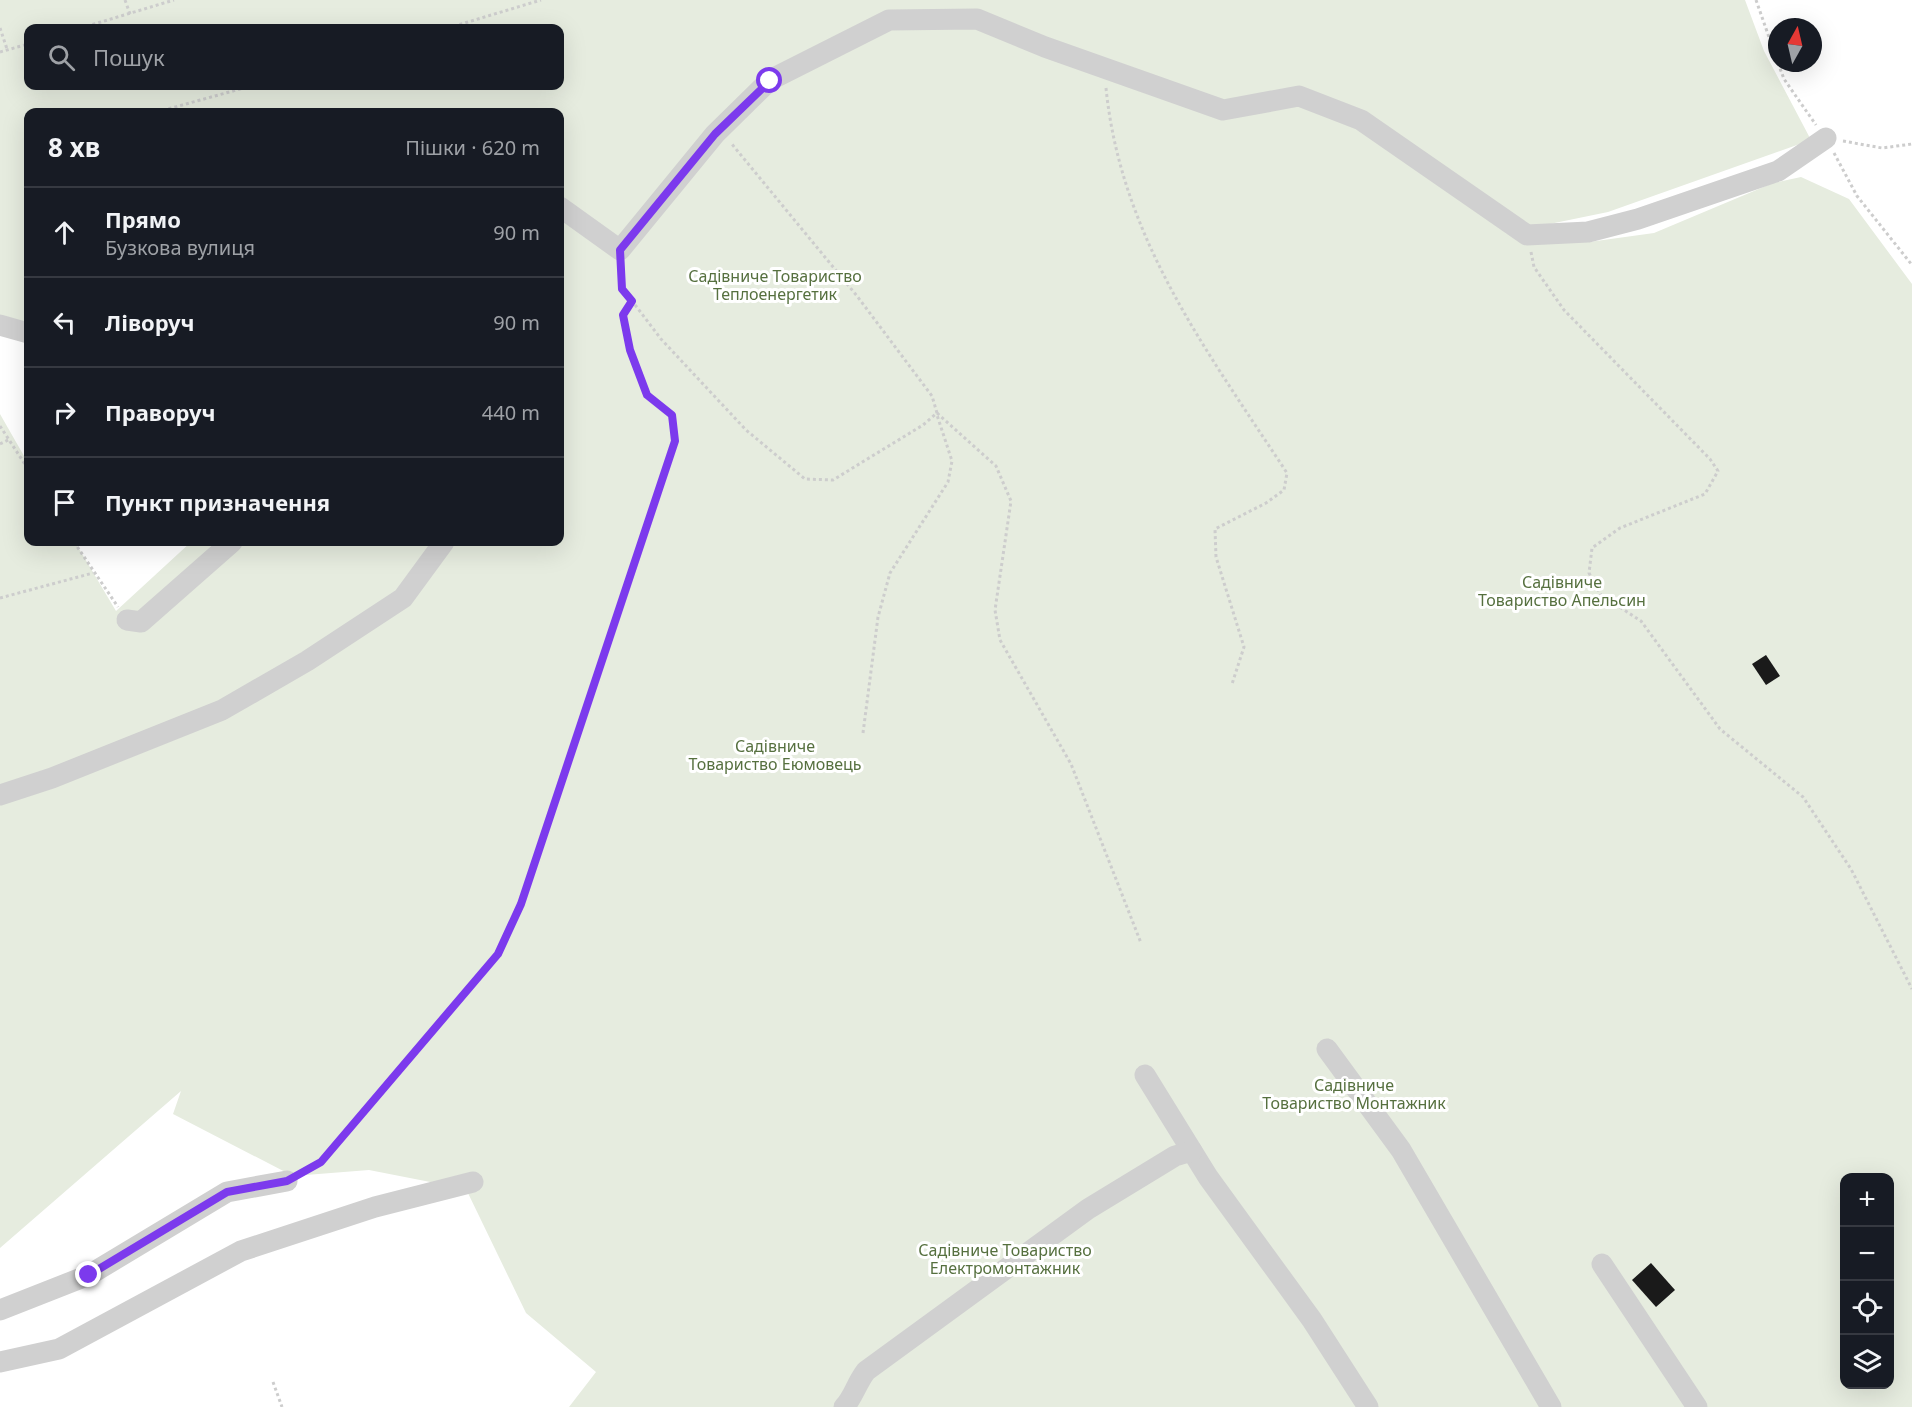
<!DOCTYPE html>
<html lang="uk">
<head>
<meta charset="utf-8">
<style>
	body { margin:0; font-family:"Noto Sans",sans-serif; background:#20242c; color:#f1f3f6 }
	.controls { position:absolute; right:18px; bottom:18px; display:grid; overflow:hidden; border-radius:12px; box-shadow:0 6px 24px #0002 }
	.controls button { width:54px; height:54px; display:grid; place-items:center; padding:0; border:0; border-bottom:2px solid #363941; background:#171b24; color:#f1f3f6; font:30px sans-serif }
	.compass { position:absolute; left:1768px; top:18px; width:54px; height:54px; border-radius:50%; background:#171b24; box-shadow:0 6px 24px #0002; rotate:8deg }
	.stop { position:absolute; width:18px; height:18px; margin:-14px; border:4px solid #7c3aed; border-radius:50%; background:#fff }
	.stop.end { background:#7c3aed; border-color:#fff; box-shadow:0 2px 6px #0008 }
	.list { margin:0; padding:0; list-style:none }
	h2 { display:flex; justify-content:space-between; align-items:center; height:78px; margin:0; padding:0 24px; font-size:26px }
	h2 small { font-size:20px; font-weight:400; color:#9ea1a6 }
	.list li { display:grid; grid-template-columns:39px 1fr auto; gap:18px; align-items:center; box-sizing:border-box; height:90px; padding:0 24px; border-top:2px solid #363941 }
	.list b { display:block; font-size:22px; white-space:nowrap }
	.list p { margin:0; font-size:20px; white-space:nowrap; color:#9ea1a6 }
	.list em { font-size:20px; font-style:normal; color:#9ea1a6 }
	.icon { flex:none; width:33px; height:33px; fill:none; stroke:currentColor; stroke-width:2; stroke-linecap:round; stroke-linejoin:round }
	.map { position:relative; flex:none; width:1912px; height:1407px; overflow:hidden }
	.search { position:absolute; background:#171b24; box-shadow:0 6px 24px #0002; left:24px; top:24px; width:540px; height:66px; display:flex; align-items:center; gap:15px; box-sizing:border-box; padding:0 21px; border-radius:12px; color:#9ea1a6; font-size:22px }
	.panel { position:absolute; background:#171b24; box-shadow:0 6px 24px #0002; left:24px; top:108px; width:540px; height:438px; border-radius:12px }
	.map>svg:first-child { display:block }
	.green { fill:#e6ecdf; fill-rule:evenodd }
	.building { fill:#1a1a1a }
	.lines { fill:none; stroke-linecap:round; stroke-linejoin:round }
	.path { stroke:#cdcdcd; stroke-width:3; stroke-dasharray:3 3; stroke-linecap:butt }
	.minor { stroke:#d0d0d0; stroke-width:21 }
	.route { stroke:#7c3aed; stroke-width:8 }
	.labels { text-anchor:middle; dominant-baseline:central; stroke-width:6; stroke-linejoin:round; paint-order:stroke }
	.park-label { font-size:16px; fill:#56703f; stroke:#fff }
</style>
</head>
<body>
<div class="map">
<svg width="1912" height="1407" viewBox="0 0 1912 1407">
	<rect width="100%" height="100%" fill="#fff"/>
	<path class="green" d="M0,0H1745L1764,51L1811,140L1608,212L1505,233L1589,242L1654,233L1773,183L1801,177L1849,199L1912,284V1407H569L596,1372L526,1313L466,1189L369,1170L293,1176L173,1114L181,1091L0,1248V414L28,463V542H75L116,611L191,542H560V112H28V342L0,334ZM28,28H560V86H28ZM1844,1178H1890V1384H1844Z"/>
	<g class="building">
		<path d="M1766,655L1780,676L1766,685L1752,664Z"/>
		<path d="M1651,1263L1675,1290L1656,1307L1632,1280Z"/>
	</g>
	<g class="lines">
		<g class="path">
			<path d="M125,0L130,14"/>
			<path d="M1756,0L1777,60"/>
			<path d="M0,28L7,49"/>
			<path d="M81,28L174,0"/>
			<path d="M448,28L541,0"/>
			<path d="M0,52L28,44"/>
			<path d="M1778,63L1784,79L1816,125"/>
			<path d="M1106,88C1121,238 1207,351 1287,473L1284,490L1266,503L1215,529L1216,557L1244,647L1232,684"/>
			<path d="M157,112L251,86"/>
			<path d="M1843,141L1882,148L1912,144"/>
			<path d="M1834,153L1857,196L1912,265"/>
			<path d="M1531,252L1534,267L1564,310L1710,459L1718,471L1705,494L1620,528L1592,548L1589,573L1601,595L1641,621L1720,729L1803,797L1851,869L1912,989"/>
			<path d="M621,267L623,289L661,339L746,430L805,479L833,480L923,425L937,413L932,396L857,296L731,143"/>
			<path d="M937,413L996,466L1011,501L995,610L1000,640L1071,764L1141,943"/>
			<path d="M0,426L28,469"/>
			<path d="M0,444L10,439"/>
			<path d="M74,542L118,607"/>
			<path d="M0,598L93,573"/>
			<path d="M863,733L878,617L890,573L948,482L952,461L937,415"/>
			<path d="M302,1173L321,1162L498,954L521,905L675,441L672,415L647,395L630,350L623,315L632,301"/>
			<path d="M273,1382L282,1407"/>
		</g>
		<g class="minor">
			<path d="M560,207L620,250L715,134L770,80L889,20L977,19L1045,47L1223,110L1299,96L1361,120L1527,235L1588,232L1638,219L1778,171L1826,138"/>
			<path d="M0,325L28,333"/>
			<path d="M127,620L141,622L232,542"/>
			<path d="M0,795L52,778L222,710L307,661L403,598L444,542"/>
			<path d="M1327,1049L1401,1150L1551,1407"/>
			<path d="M1145,1075L1208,1177L1312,1320L1368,1407"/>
			<path d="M1602,1264L1697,1407"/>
			<path d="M0,1310L89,1275L227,1192L287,1181"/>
			<path d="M0,1362L59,1349L241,1251L375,1207L473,1182"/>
			<path d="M844,1407C853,1398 856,1384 866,1371L1088,1209L1175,1156L1192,1151"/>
		</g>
	</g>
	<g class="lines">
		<path class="route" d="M89,1275L227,1192L287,1181L321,1162L498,954L521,904L675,441L672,415L647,395L630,350L623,315L632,301L622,289L620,250L715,134L770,81"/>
	</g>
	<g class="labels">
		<g class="park-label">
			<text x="775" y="276">Садівниче Товариство<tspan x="775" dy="18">Теплоенергетик</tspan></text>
			<text x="1562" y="582">Садівниче<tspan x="1562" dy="18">Товариство Апельсин</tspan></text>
			<text x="775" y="746">Садівниче<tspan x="775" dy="18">Товариство Еюмовець</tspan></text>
			<text x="1354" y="1085">Садівниче<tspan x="1354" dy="18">Товариство Монтажник</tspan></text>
			<text x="1005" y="1250">Садівниче Товариство<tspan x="1005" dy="18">Електромонтажник</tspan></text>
		</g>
	</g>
</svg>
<div class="controls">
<button>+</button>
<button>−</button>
<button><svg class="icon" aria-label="locate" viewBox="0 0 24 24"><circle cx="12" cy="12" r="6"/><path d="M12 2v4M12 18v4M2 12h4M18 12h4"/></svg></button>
<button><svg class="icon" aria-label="layers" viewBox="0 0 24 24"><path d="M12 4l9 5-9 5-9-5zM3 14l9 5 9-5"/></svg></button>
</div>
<svg class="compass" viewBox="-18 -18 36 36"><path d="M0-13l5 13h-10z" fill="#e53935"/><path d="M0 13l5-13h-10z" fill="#9ea1a6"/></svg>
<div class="stop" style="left:770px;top:81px"></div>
<div class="stop end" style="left:89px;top:1275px"></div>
<div class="search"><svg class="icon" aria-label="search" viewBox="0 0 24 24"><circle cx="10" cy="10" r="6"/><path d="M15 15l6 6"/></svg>Пошук</div>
<section class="panel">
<h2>8 хв<small>Пішки · 620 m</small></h2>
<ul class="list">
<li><svg class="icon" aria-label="ahead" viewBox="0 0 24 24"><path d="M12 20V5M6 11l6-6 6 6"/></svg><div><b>Прямо</b><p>Бузкова вулиця</p></div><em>90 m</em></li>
<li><svg class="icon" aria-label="left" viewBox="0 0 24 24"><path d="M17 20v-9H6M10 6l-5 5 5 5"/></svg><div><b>Ліворуч</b></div><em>90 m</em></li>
<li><svg class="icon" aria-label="right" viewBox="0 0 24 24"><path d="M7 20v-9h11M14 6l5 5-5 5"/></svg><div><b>Праворуч</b></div><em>440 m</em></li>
<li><svg class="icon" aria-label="arrive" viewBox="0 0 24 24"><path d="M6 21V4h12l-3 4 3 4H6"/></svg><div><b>Пункт призначення</b></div></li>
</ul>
</section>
</div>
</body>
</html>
